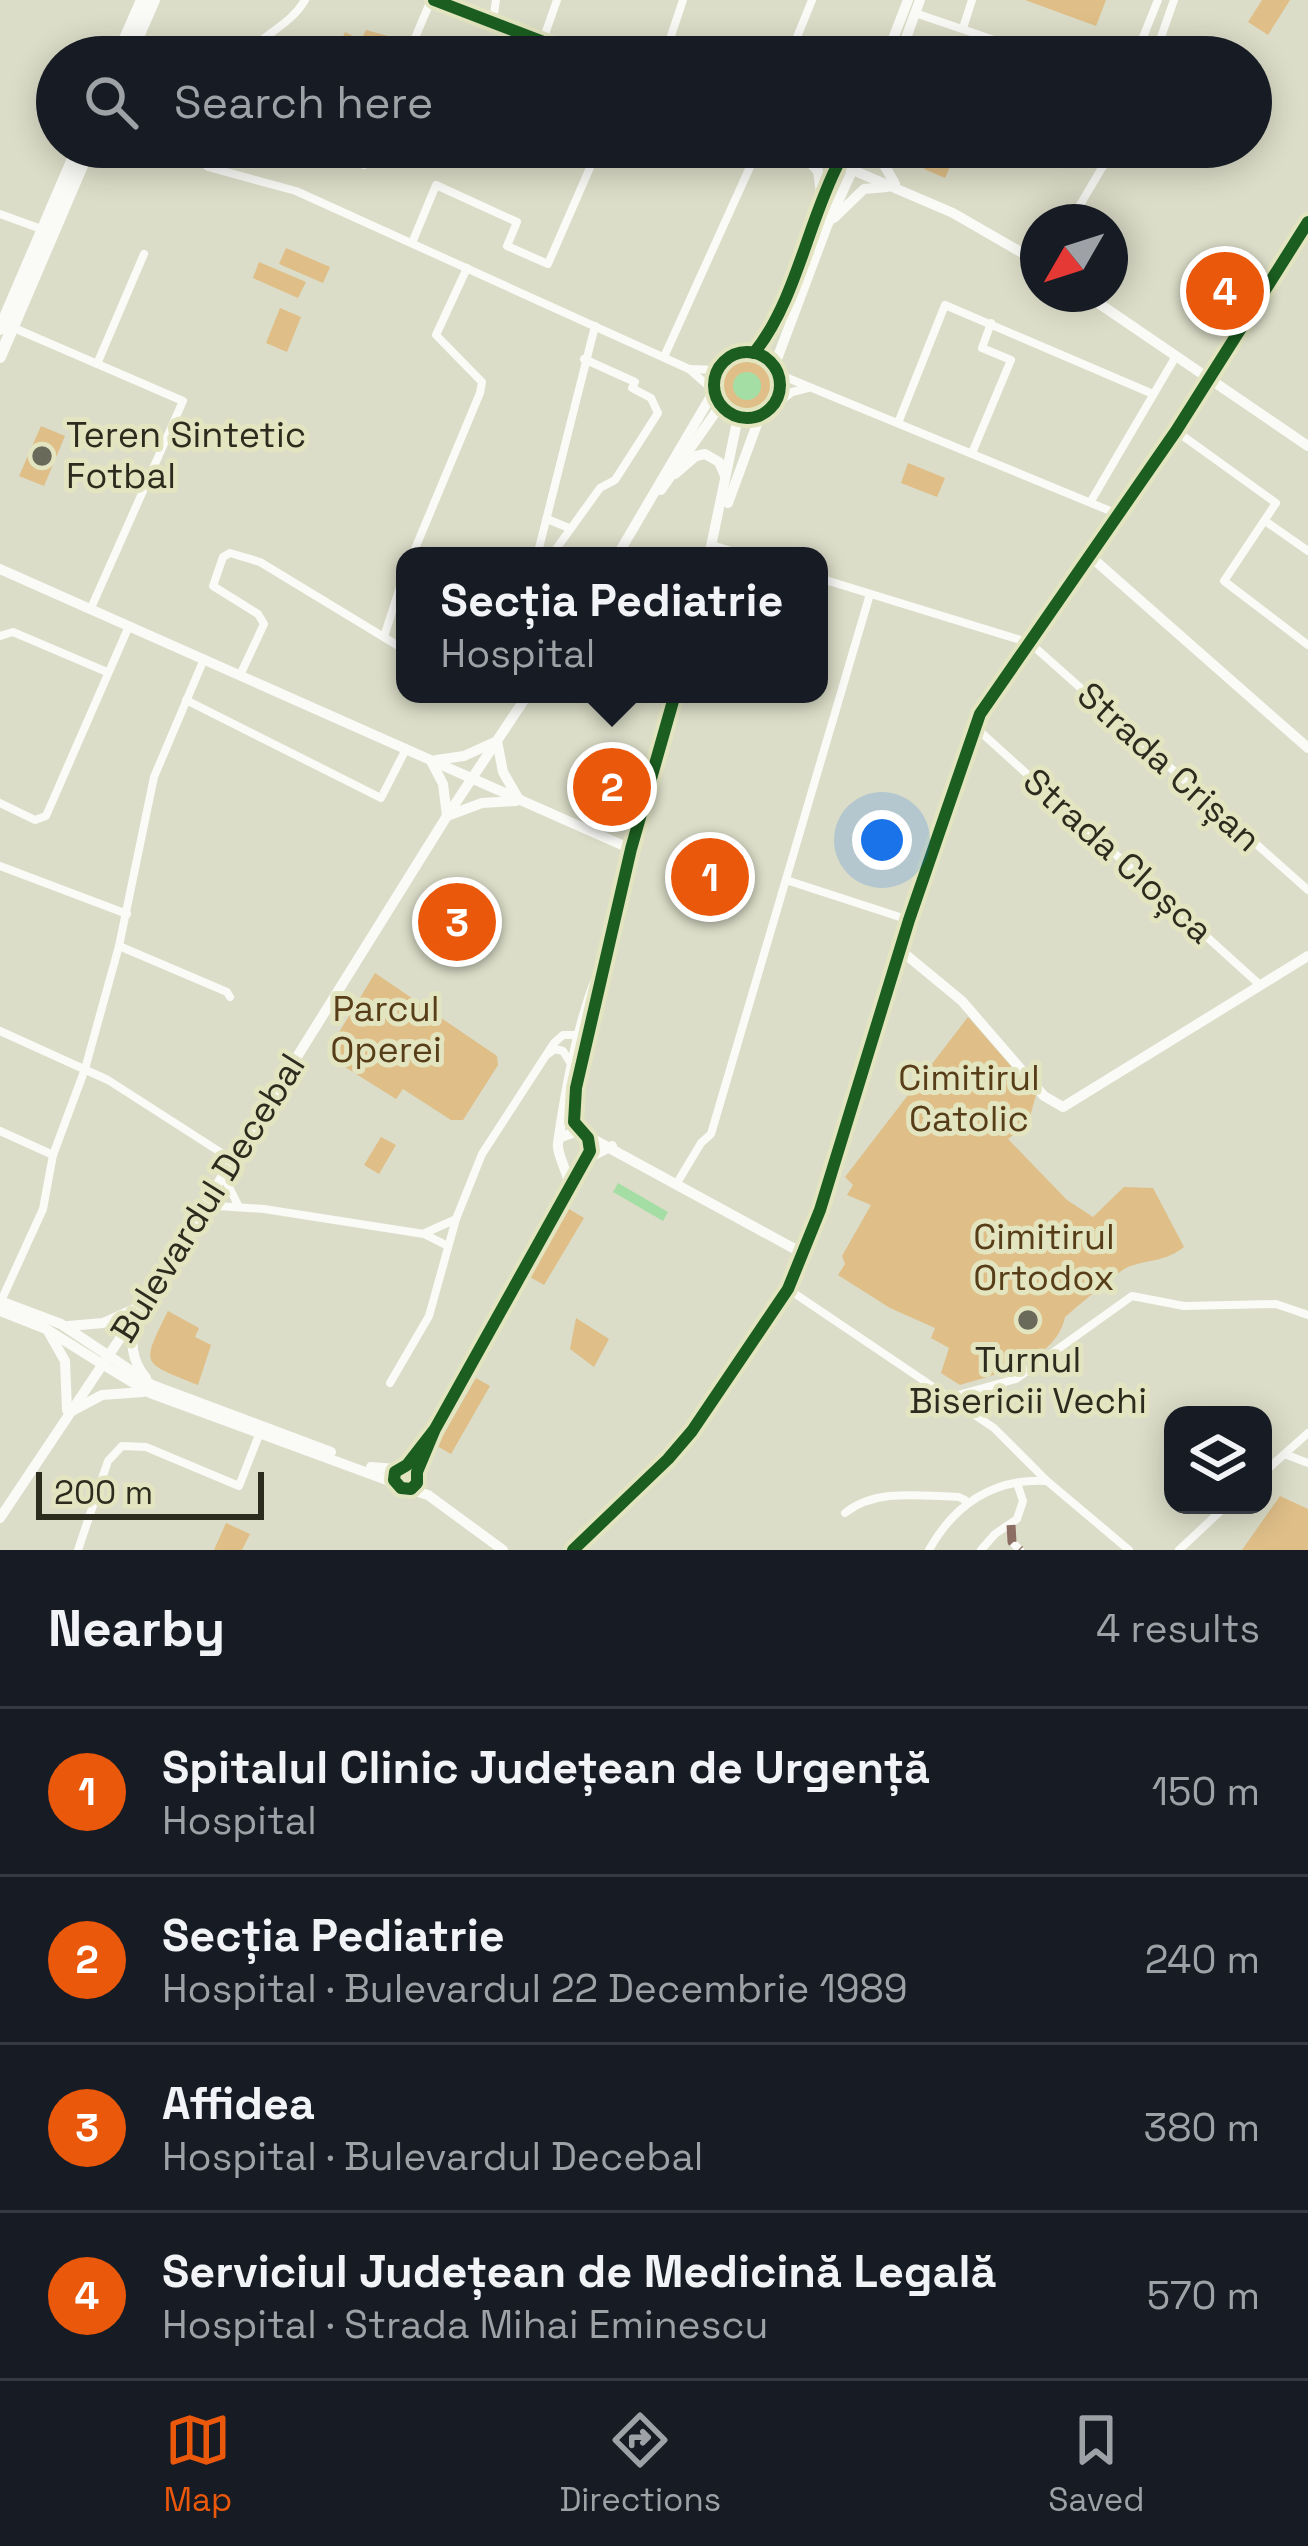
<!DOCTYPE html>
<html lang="en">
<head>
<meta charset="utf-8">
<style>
	body { margin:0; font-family:"Space Grotesk",sans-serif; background:#20242c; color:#f1f3f6 }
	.controls { position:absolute; right:36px; bottom:36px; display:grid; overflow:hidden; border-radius:24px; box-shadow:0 6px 30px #0003 }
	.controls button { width:108px; height:108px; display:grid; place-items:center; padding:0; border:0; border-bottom:3px solid #363941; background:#171b24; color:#f1f3f6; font:60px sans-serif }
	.compass { position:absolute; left:1020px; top:204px; width:108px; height:108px; border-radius:50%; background:#171b24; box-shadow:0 6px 30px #0003; rotate:231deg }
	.scale { position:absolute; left:36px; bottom:30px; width:228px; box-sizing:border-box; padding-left:12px; border:6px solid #2b2c1e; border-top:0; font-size:33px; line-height:42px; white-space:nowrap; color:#2b2c1e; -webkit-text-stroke:9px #e3e5c0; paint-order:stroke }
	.you { position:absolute; left:882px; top:840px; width:42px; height:42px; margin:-30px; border:9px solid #fff; border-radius:50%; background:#1a73e8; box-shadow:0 0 0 18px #1a73e833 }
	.badge { display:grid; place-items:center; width:78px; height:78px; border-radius:50%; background:#ea580c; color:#fff; font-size:39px; font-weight:700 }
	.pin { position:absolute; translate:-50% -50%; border:6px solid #fff; box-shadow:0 3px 12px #0006 }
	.popup { position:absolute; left:396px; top:547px; width:432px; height:156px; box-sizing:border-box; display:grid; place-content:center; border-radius:24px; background:#171b24; filter:drop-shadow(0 3px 9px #0005); font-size:39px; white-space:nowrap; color:#9ea1a6 }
	.popup b { font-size:45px; color:#f1f3f6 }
	.popup::after { content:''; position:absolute; left:50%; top:100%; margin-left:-24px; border:24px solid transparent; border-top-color:#171b24 }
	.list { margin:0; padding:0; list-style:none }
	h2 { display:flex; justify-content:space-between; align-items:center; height:156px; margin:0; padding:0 48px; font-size:51px }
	h2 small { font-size:39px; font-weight:400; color:#9ea1a6 }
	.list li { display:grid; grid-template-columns:78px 1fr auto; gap:36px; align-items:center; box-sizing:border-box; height:168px; padding:0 48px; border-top:3px solid #363941 }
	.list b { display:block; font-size:45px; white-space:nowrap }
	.list p { margin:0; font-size:39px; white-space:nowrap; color:#9ea1a6 }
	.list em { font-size:39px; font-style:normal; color:#9ea1a6 }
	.icon { flex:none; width:66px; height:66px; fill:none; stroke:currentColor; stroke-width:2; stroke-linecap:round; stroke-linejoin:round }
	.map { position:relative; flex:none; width:1308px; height:1550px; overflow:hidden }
	.search { position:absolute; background:#171b24; box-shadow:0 6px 30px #0003; left:36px; right:36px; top:36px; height:132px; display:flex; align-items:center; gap:30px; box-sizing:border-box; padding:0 42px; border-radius:66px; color:#9ea1a6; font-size:45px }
	.sheet { height:828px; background:#171b24 }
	nav { display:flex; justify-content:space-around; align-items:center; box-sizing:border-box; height:168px; border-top:3px solid #363941; background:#171b24; font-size:33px; color:#9ea1a6 }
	nav a { display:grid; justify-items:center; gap:6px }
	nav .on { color:#ea580c }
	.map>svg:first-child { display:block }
	.green { fill:#dfbe87 }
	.water { fill:#a5dea5 }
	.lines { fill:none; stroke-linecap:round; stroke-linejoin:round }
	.minor { stroke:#fafaf7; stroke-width:8 }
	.tertiary { stroke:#fafaf7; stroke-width:10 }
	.secondary { stroke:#fafaf7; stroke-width:10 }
	.primary { stroke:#fafaf7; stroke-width:12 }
	.quiet { stroke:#8d6e63; stroke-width:9; stroke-dasharray:18 9; stroke-linecap:butt }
	.cycleway-casing { stroke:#e3e5c0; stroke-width:20 }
	.cycleway { stroke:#1b5e20; stroke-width:12 }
	.poi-dot { fill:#696a5a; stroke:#e3e5c0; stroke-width:4.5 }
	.labels { text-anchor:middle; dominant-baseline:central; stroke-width:10; stroke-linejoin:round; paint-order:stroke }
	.poi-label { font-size:36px; fill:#2b2c1e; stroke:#e3e5c0; text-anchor:start }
	.street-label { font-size:36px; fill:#2b2c1e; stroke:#e3e5c0 }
	.park-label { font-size:36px; fill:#583d19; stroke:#e3e5c0 }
</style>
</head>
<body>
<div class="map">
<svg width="1308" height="1550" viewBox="0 0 1308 1550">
	<rect width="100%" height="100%" fill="#dbddc8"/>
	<g class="green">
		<path d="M1025,0H1106L1096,26Z"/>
		<path d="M1262,0H1290L1268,35L1248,22Z"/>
		<path d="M366,30L388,36L379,57H334L345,32L361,40Z"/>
		<path d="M933,147H959L945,178L924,169Z"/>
		<path d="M286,248L330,267L323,283L279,264Z"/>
		<path d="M259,262L306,282L298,298L253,278Z"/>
		<path d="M280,308L301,317L287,352L266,343Z"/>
		<circle cx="747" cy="385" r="25"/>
		<path d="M41,426L65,436L44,486L19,476Z"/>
		<path d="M908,463L945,478L937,497L901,483Z"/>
		<path d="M375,973L497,1056L498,1065L463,1120H451L403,1089L396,1099L334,1060L340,1049L332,1044Z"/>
		<path d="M968,1017L1036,1095L1028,1124L1008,1139L1067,1200L1093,1217L1124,1187L1153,1188L1184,1247C1165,1262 1149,1259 1128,1267C1118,1271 1077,1307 1065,1317C1056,1361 996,1374 960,1385L941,1373L949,1348L931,1338L935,1328L890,1308L838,1275L845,1264L842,1256L871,1205L847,1195L853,1185L845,1177Z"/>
		<path d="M381,1137L396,1145L379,1174L364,1165Z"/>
		<path d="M569,1209L584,1218L544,1285L530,1277Z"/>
		<path d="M168,1311L199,1328L195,1337L211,1345L198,1385C142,1362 140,1367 168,1311Z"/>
		<path d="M576,1318L609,1339L594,1367L570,1349Z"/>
		<path d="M476,1378L490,1386L451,1454L437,1446Z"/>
		<path d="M1280,1496L1308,1509V1550H1242Z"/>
		<path d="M226,1523L250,1534L242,1550H214Z"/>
	</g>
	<g class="water">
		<circle cx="747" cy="386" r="14"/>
		<path d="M618,1183L668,1212L663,1221L613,1192Z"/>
	</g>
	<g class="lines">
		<g class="minor">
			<path d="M915,13L1044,57"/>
			<path d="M493,21L496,0"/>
			<path d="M963,28L972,0"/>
			<path d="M543,40L557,0"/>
			<path d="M244,57C262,34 290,26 305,0"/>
			<path d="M407,57L431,0"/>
			<path d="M664,57L683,0"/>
			<path d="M789,57L812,0"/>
			<path d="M1135,57L1158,0"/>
			<path d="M1154,57L1174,0"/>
			<path d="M202,147V162L208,167L296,191L689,369L714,391"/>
			<path d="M1102,147L1103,166"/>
			<path d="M335,153L364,165L371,147"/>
			<path d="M0,214L44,230"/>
			<path d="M1070,222L1103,166L1115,158L1120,147"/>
			<path d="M412,243L436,185L517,222L507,246L548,264L599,147"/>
			<path d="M14,328L183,401L91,608"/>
			<path d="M664,357L759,147"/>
			<path d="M97,364L144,254"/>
			<path d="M689,369L718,370"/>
			<path d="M778,374L1120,515"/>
			<path d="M770,410L792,392L808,388"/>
			<path d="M898,423L945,305L1153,394"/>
			<path d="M1176,431L1276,503L1224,581L1308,645"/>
			<path d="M972,453L1011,360L982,348L991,323"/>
			<path d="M1091,501L1176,356"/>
			<path d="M547,519L569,528"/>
			<path d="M1265,521L1308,551"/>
			<path d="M712,545L747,556"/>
			<path d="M412,556L480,393L482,382L436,335L467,268"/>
			<path d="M537,556L595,326"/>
			<path d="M551,556L600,488L615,480L658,413L651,398L632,388L635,382L584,359"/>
			<path d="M819,578L1030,643L1308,890"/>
			<path d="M0,636L13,632L107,672"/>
			<path d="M384,637L405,571"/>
			<path d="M241,673L264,624L258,614L213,586L223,557L230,553L260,562L405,650"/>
			<path d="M186,700L381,798L405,751"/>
			<path d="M974,726L1260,985"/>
			<path d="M0,803L35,820L46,816L129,626"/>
			<path d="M0,866L127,914"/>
			<path d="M786,880L909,920"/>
			<path d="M119,946L227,992L230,997"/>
			<path d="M0,1031L108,1080L231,1159"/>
			<path d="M548,1054L555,1049L563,1051L571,1064"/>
			<path d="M0,1131L53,1155"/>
			<path d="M224,1177L239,1207"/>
			<path d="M677,1183L701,1143L711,1134L870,594"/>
			<path d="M198,1214L217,1206L264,1209L424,1234L448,1246"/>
			<path d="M425,1233L454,1220"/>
			<path d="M788,1289L994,1428L1047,1481L1129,1550"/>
			<path d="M1,1301L43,1209L53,1155L85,1069L119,946L154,777L204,659"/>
			<path d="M390,1383L429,1316L456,1219L482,1154L554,1043L563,1035H579"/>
			<path d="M954,1396L1016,1379L1132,1296L1184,1306L1276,1304L1308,1315"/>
			<path d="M1287,1455L1308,1463"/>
			<path d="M1263,1473L1308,1433"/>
			<path d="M845,1513C876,1488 921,1496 959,1497L965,1500"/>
			<path d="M1010,1527L1012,1542L1020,1550"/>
			<path d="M78,1550L108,1461L122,1446L146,1447L239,1486L259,1435"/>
			<path d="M929,1550C954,1505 993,1478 1046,1481"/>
			<path d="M981,1550L995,1534L1017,1519L1023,1501L1017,1483"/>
			<path d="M1179,1550L1227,1505"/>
		</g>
		<g class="tertiary">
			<path d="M675,474L696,456L705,454L719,462L725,476"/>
			<path d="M728,503L760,416"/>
			<path d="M709,556L738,417"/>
			<path d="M1091,557L1308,748"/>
			<path d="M0,569L631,849"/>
			<path d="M436,760L464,756L497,741L503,772L518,798"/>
			<path d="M431,761L443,784L447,816L482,803L516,801"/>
			<path d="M899,949L962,1001L1044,1096L1063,1107L1308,956"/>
			<path d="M578,1131L573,1115L576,1088L631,849L675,694"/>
			<path d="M561,1137L578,1131L804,1254"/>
			<path d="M570,1189C569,1174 556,1153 558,1143C566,1088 579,1015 602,965"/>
			<path d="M137,1318C129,1340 131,1360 146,1378"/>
			<path d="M109,1356L152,1385L331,1452"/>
			<path d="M102,1364L150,1393L395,1483"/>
			<path d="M70,1412L102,1395L143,1392"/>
			<path d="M371,1467L397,1469"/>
			<path d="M394,1475L426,1441"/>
			<path d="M409,1489L428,1495L503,1550"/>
			<path d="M411,1489L418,1481L417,1472L435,1429L586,1159L612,1146"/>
			<path d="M573,1550L668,1459L692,1431L788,1289L820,1210L909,920L980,714L1176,431L1308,222"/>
		</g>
		<g class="secondary">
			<path d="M434,0L583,57"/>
			<path d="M886,57L908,0"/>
			<path d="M899,57L920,0"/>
			<path d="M799,147L953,213L1038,262"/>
			<path d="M874,147L895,184"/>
			<path d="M797,149L818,171L821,193"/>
			<path d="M834,218L864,189L887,187"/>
			<path d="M1085,294L1308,446"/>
			<circle cx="747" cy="385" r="33"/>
			<path d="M754,353C789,309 800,248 821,198C828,180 838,164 846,147"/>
			<path d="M774,367L827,226L863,147"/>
			<path d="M661,490L720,406"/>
			<path d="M617,556L714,391"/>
			<path d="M0,1301L61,1324L109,1356"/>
			<path d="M0,1311L46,1329L102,1364"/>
			<path d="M68,1326L103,1323L141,1306"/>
			<path d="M48,1331L65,1361L67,1410"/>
			<path d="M0,1518L143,1304L447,816L528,694"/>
		</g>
		<g class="primary">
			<path d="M117,57L142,0"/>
			<path d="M129,57L154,0"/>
			<path d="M0,329L78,147"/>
			<path d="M0,357L90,147"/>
		</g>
		<path class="quiet" d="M1011,1525L1012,1542L1020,1550"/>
		<defs>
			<g id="cycleway">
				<path d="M434,0L583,57"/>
				<circle cx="747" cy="385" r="33"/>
				<path d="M754,353C796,301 808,221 839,162L799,147"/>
				<path d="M435,1429L407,1465L395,1472L394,1480L401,1488L411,1489L417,1483V1472L435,1429L590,1151L588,1138L574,1122L576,1088L631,849L675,694"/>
				<path d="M573,1550L668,1459L692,1431L788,1289L820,1210L909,920L980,714L1176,431L1308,222"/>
			</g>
		</defs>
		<use href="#cycleway" class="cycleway-casing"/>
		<use href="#cycleway" class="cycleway"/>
	</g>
	<g class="poi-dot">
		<circle cx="42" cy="456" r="12"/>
		<circle cx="1028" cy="1320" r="12"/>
	</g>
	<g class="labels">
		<g class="poi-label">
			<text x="66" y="435">Teren Sintetic<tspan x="66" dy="41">Fotbal</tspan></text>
			<text x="1028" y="1360" text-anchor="middle">Turnul<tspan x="1028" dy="41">Bisericii Vechi</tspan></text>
		</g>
		<g class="street-label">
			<text transform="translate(1169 767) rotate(42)">Strada Crișan</text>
			<text transform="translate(1118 856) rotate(42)">Strada Cloșca</text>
			<text transform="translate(208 1198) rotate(-58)">Bulevardul Decebal</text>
		</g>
		<g class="park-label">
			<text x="386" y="1009">Parcul<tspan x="386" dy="41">Operei</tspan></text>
			<text x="969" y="1078">Cimitirul<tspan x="969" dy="41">Catolic</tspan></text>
			<text x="1044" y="1237">Cimitirul<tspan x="1044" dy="41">Ortodox</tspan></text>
		</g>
	</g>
</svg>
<div class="controls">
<button><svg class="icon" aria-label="layers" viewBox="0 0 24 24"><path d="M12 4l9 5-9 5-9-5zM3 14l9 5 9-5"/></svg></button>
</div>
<svg class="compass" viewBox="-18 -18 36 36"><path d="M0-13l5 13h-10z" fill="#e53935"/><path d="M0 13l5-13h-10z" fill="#9ea1a6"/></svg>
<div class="scale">200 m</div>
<div class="you"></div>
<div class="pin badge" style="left:710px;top:877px">1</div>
<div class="pin badge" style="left:612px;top:787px">2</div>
<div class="popup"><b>Secția Pediatrie</b>Hospital</div>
<div class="pin badge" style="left:457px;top:922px">3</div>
<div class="pin badge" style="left:1225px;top:291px">4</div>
<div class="search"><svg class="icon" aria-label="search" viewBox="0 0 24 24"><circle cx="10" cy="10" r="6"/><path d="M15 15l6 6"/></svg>Search here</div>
</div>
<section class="sheet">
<h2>Nearby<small>4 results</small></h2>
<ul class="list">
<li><span class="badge">1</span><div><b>Spitalul Clinic Județean de Urgență</b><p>Hospital</p></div><em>150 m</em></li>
<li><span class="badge">2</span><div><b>Secția Pediatrie</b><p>Hospital · Bulevardul 22 Decembrie 1989</p></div><em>240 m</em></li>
<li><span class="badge">3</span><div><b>Affidea</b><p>Hospital · Bulevardul Decebal</p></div><em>380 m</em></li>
<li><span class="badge">4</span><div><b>Serviciul Județean de Medicină Legală</b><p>Hospital · Strada Mihai Eminescu</p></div><em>570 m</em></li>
</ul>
</section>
<nav>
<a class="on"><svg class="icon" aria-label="map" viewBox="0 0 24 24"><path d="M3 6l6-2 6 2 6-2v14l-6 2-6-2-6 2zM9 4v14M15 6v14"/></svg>Map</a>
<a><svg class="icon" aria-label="directions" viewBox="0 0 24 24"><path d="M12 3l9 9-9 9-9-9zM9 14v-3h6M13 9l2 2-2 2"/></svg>Directions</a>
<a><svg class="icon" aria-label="saved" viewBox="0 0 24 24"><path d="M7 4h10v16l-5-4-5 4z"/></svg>Saved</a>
</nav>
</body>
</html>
